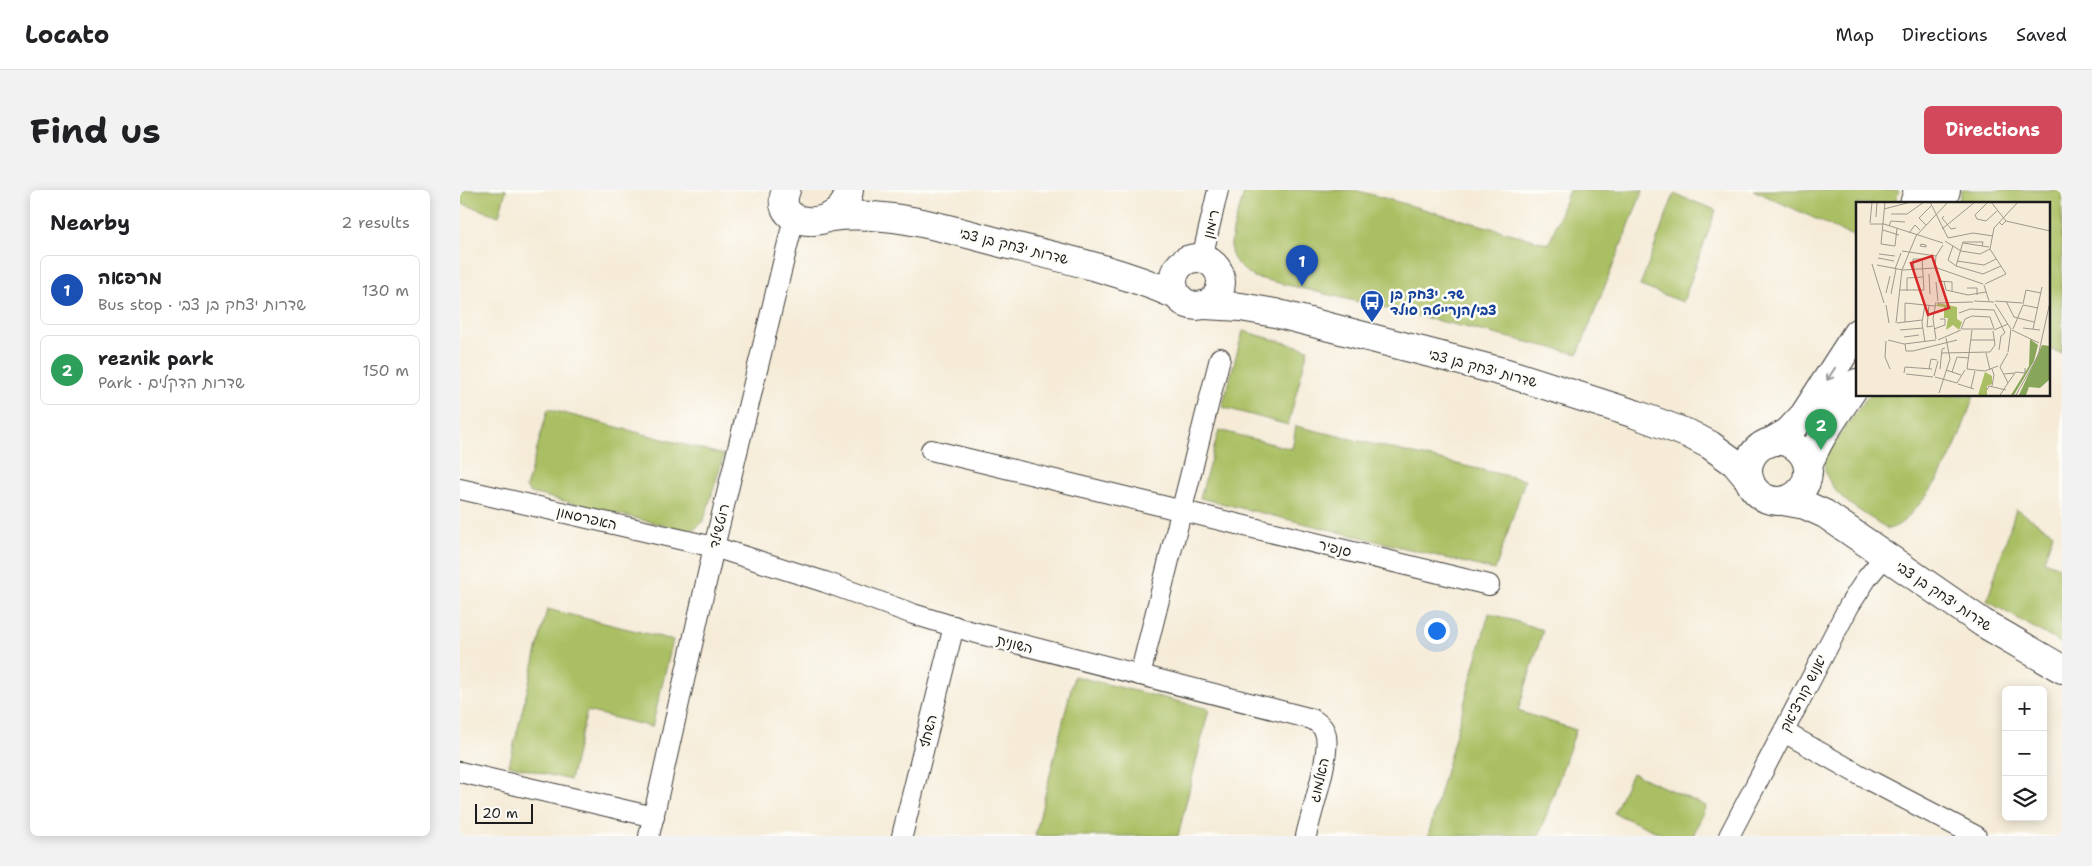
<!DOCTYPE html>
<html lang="en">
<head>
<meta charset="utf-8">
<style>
	body { margin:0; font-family:"Shantell Sans","Playpen Sans Hebrew",sans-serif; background:#f2f2f2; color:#202124 }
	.controls { position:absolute; right:15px; bottom:15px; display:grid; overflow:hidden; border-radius:8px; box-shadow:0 2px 12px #0003 }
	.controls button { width:45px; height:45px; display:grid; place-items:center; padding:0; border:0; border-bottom:1px solid #e0e0e0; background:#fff; color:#202124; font:25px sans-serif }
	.scale { position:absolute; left:15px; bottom:12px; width:58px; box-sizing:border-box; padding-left:5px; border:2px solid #1c1c1c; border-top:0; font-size:14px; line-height:18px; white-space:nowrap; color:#1c1c1c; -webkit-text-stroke:4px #fdfcf7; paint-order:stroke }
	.you { position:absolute; left:976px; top:440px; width:18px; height:18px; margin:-12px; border:4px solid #fff; border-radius:50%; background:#1a73e8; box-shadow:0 0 0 8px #1a73e833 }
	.badge { display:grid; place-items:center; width:32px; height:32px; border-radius:50%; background:#d1495b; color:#fff; font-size:16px; font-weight:700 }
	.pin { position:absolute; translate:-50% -41px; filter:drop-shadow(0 1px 2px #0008) }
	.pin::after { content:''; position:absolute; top:26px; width:18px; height:15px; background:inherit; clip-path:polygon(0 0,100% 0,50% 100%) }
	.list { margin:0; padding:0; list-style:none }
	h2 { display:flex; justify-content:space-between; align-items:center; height:65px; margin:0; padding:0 20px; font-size:21px }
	h2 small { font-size:16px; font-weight:400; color:#757577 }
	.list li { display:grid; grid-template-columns:32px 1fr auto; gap:15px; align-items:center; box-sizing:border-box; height:70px; margin:0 10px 10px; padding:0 10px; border:1px solid #e0e0e0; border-radius:8px }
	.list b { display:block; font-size:19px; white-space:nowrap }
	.list p { margin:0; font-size:16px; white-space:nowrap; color:#757577 }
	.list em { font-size:16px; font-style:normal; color:#757577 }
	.icon { flex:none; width:28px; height:28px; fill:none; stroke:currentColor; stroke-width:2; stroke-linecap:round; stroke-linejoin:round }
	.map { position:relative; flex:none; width:1602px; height:646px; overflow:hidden; border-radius:8px }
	header { display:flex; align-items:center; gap:30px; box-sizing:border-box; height:70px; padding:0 25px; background:#fff; border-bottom:1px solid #e0e0e0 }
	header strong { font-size:24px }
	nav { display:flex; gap:28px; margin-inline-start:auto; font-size:18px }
	.intro { display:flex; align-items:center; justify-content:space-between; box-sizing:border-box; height:120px; padding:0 30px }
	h1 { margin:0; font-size:35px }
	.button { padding:12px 22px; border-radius:8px; background:#d1495b; color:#fff; font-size:18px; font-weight:700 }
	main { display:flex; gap:30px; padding:0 30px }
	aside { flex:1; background:#fff; border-radius:8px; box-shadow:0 2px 12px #0003 }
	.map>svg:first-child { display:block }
	.green { fill:#aabf64; stroke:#636e40 }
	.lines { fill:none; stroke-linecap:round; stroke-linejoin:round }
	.street-casing { stroke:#3d3b38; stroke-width:22 }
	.secondary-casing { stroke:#3d3b38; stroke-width:30 }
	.street { stroke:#fff; stroke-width:20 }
	.secondary { stroke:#fff; stroke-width:28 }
	.oneway { stroke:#999 }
	.labels { text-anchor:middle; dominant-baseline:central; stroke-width:5; stroke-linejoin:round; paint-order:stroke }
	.street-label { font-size:14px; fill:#1c1c1c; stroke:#fdfcf7 }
	.transit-label { font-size:14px; font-weight:bold; fill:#164399; stroke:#fdfcf7; text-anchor:start }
	.inset-road { fill:none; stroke:#9e988c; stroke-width:1 }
	.view { fill:#d62828; fill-opacity:0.15; stroke:#d62828; stroke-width:2.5 }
	.inset-edge { fill:none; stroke:#1c1c1c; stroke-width:2.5 }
</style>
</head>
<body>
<header>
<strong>Locato</strong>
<nav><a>Map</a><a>Directions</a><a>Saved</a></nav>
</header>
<div class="intro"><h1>Find us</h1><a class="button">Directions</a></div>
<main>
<aside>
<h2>Nearby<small>2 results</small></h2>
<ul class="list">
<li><span class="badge" style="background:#1a4fb4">1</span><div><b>מרפאה</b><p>Bus stop · שדרות יצחק בן צבי</p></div><em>130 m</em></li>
<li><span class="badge" style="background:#2e9e5b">2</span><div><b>reznik park</b><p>Park · שדרות הדקלים</p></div><em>150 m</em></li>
</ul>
</aside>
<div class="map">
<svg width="1602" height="646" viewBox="0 0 1602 646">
	<rect width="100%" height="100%" fill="#fdfcf7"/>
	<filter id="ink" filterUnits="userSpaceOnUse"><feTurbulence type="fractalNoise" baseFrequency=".02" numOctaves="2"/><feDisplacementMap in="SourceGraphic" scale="10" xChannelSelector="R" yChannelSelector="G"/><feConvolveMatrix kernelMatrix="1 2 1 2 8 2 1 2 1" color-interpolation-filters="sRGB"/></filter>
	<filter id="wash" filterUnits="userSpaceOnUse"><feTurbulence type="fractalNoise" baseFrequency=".0096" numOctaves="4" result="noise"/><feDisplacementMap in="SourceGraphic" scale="20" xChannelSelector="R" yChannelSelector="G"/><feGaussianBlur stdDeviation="1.12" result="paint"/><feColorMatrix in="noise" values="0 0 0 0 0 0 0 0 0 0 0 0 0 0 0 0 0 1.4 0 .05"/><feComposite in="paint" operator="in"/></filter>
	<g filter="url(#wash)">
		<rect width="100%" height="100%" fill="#f5ebd7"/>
		<g class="green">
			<path d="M0,0H46L39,26L0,13Z"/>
			<path d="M785,0H895L1089,54L1109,0H1183L1118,164L794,87C786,82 776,75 772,65C767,51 781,15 785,0Z"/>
			<path d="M1293,0H1439L1435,14H1397V48Z"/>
			<path d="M1502,0H1602V163L1588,159V14H1498Z"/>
			<path d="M1214,4L1256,20L1223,112L1180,96Z"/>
			<path d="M783,141L848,159L828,235L762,217Z"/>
			<path d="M1409,205H1514C1500,247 1486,286 1455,319C1447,328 1441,336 1428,339C1400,320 1361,304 1364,265Z"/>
			<path d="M88,219L264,265L244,330L236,338L228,341L71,303L66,298Z"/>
			<path d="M836,236L1065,290L1035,380L740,308L759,240L832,259Z"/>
			<path d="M1556,319L1593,343L1584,371L1602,378V454L1527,411Z"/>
			<path d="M87,419L213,450L192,537L127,521L110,590L49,575Z"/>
			<path d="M1029,423L1083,440L1058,521L1116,540L1079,646H968Z"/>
			<path d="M614,486L749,519L718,646H575Z"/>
			<path d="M1172,583L1246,616L1233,646H1206L1154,623Z"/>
		</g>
	</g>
	<g filter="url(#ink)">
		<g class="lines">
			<defs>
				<g id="street">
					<path d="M742,68L758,0"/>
					<path d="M471,260L1029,395"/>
					<path d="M0,299L254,357L365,392L453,424L509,441L852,529C859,533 865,538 866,546C870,567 851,623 846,646"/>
					<path d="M680,485L760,168"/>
					<path d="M1324,542L1407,589L1516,646"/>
					<path d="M0,582L194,627"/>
					<path d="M189,646L254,357L334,28"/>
					<path d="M442,646L494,436"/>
					<path d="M1269,646L1389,416L1407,388L1425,366"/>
				</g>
				<g id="secondary">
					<path d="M326,0C310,40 384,43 389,0"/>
					<path d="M1454,14L1458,0"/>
					<path d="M1482,14L1486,0"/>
					<path d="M370,27C430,20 488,39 545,54C603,68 661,81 716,105"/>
					<circle cx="737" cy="92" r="24"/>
					<path d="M744,115L781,117L815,123L1047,183L1175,224L1229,244L1250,255L1275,273L1290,291"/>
					<circle cx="1318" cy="281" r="30"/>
					<path d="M1309,253L1328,242L1344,225L1397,143"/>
					<path d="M1348,277C1358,246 1380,220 1397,193"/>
					<path d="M1323,311L1345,315L1365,324L1523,433L1602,479"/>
				</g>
			</defs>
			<use href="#street" class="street-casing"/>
			<use href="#secondary" class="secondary-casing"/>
			<use href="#street" class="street"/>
			<use href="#secondary" class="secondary"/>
		</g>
		<defs><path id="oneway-shaft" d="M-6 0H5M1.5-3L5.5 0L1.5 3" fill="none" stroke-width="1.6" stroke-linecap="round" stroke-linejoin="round" transform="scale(1.25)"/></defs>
		<use class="oneway" href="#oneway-shaft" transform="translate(1371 184) rotate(123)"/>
	</g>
	<defs>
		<symbol id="bus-pin" viewBox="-11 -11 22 30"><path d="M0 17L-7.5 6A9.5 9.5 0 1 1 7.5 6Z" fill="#1a4fb4" stroke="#fdfcf7"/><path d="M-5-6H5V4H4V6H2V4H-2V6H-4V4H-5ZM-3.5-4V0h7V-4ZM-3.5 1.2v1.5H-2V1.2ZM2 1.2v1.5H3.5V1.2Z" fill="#fff"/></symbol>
	</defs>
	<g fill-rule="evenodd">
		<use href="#bus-pin" x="898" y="98" width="28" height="38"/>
	</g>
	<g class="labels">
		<g class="street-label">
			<text transform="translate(751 34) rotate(-77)">רימון</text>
			<text transform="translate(554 56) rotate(14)">שדרות יצחק בן צבי</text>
			<text transform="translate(1023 178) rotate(15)">שדרות יצחק בן צבי</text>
			<text transform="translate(127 328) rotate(13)">האפרסמון</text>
			<text transform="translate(259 336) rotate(-76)">רוטשילד</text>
			<text transform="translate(875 358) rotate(14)">סנפיר</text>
			<text transform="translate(1484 406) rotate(34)">שדרות יצחק בן צבי</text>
			<text transform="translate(555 454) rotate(15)">השונית</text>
			<text transform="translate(1343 503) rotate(-63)">יאנוש קורצ'אק</text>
			<text transform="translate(468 541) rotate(-76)">השחף</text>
			<text transform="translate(859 590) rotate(-77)">האלמוג</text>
		</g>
		<g class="transit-label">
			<text x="930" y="104">שד. יצחק בן<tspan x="930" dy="16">צבי/הנרייטה סולד</tspan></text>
		</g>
	</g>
	<g transform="translate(1396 12)">
		<rect width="194" height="194" fill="#f5ebd7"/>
		<path d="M82,101L101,105V117L106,120L103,128L97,123L90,128L92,116H88V105L80,104ZM129,170L136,174V182L131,184V193H122Z" fill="#aabf64"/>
		<path d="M174,137L182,143L178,159L158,193H155L173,164ZM186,143L194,144L193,178L184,186L173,185L170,193H163Z" fill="#87a65a"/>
		<path class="inset-road" d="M29,0L25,42L39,44L41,26M74,0L92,36L117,31L137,34M135,0L150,19L146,23L143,20M28,7L55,0M35,12H51L68,0M88,14L86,16L95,27L100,26M20,15L21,0M121,17L130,19L141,9M121,17L119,13L132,0M150,19L194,29M14,21L16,0M14,22H28L87,41M70,23L63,16L75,4M33,24L35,19L49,20M138,26L162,0M86,27L119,0M27,28L43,33M53,31L59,23L64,28M89,39L105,49L124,52L134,47M107,41L133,45M65,42L70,43V45L64,44ZM97,44L92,58L100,64M126,44L127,40H107L100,64L127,72L145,64M46,49L80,54M23,52L39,54M22,56L38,59M101,59L128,63L140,57M16,62L28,101M21,63L47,68L79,66M79,65L80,54L87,43M81,66L127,82M39,67L45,51M73,72L74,92M82,79L96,80V89M88,79L90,88L112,93L130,90M80,80L82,99M129,82L150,72L134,47L138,26M128,83L133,99M111,86H121V93M44,88H68L66,57H57L58,67M51,89V76L67,75M30,91L34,74M35,92L40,67M118,99L138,100M139,99L166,101M150,99L158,115L178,120M81,101L117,100M69,102L66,121L69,140M139,102L155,127M167,102L170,88L185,91M30,103L33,121M73,103L71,125L77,124M167,103L182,106M103,111L114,107L138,108L149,131L145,134L143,148M49,120V101L79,104M40,121L46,68L60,34L92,0M41,121L66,118M167,126L184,128M78,127L89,123V117H84M105,127L109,117L116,114L134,115L138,127M106,127H137M157,127L167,103M177,127L186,85M44,128L67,126M138,128L152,122M156,128L183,141M48,135L63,133M80,137L77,117L80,100M32,138L48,142L80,138M82,138L105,128M115,138H139M30,139L29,155L34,167M49,142L50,149H57L101,138M152,150L155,127M86,151L134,150L139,143L137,129M130,151L134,168M144,165L152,181L144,193M144,165L152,151M73,167L75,157L81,158M84,167L86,147L89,146M111,167L116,128M111,167L129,169L142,164M136,167L138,173L136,184M90,168L105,173M96,170L101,155L113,156M159,170L169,171V166M48,171L49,165L76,167M50,172L77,175M148,172L159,171L152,181M78,174L82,159M79,175L101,181M101,181L109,168M102,182L118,187M115,186L119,169M131,188L133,184L150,188M83,191L94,157L90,136M160,193L182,154L194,100"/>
		<path class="view" d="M76,54L93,106L72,113L55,61Z"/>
		<rect width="194" height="194" class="inset-edge"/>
	</g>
</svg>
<div class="controls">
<button>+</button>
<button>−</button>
<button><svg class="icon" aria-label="layers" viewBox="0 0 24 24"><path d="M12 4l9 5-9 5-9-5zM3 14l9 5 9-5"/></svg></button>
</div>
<div class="scale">20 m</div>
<div class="you"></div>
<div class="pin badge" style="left:842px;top:96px;background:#1a4fb4">1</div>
<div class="pin badge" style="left:1361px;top:260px;background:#2e9e5b">2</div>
</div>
</main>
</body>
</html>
